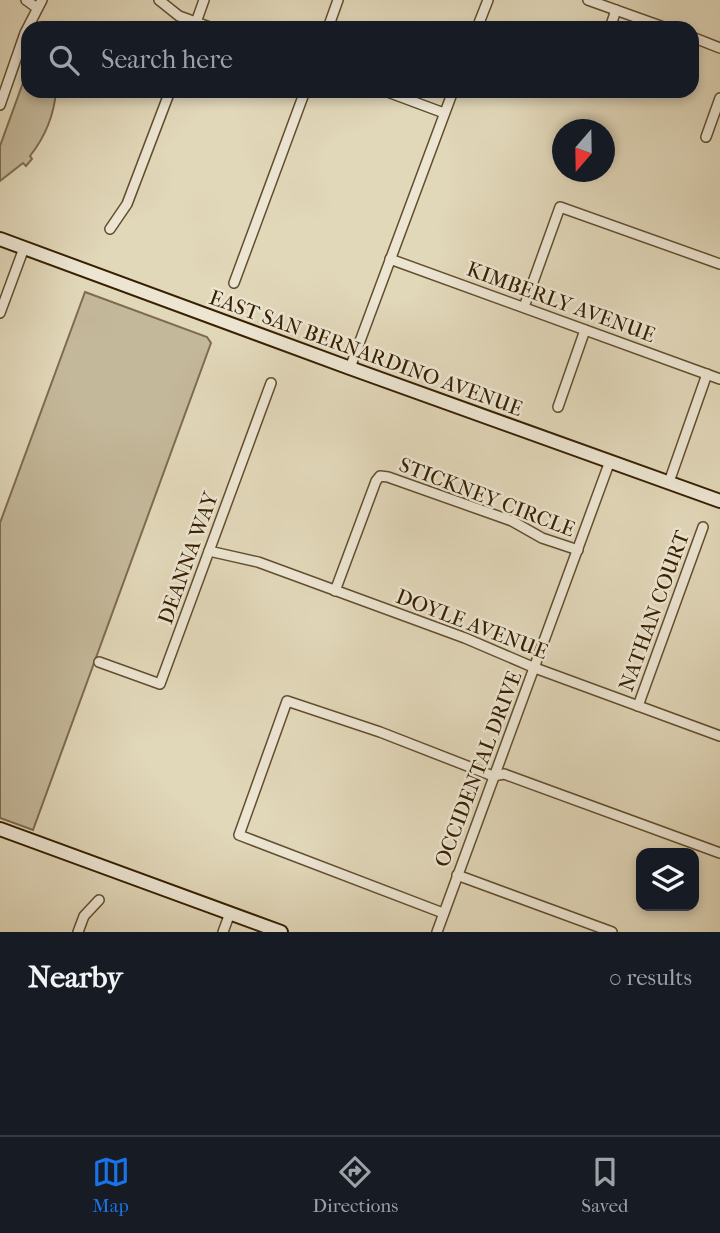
<!DOCTYPE html>
<html lang="en">
<head>
<meta charset="utf-8">
<style>
	body { margin:0; font-family:"IM FELL French Canon",serif; background:#242831; color:#f1f3f6 }
	.controls { position:absolute; right:21px; bottom:21px; display:grid; overflow:hidden; border-radius:14px; box-shadow:0 4px 10px #0003 }
	.controls button { width:63px; height:63px; display:grid; place-items:center; padding:0; border:0; border-bottom:2px solid #363941; background:#171b24; color:#f1f3f6; font:35px sans-serif }
	.compass { position:absolute; left:552px; top:119px; width:63px; height:63px; border-radius:50%; background:#171b24; box-shadow:0 4px 10px #0003; rotate:200deg }
	.list { margin:0; padding:0; list-style:none }
	h2 { display:flex; justify-content:space-between; align-items:center; height:91px; margin:0; padding:0 28px; font-size:30px }
	h2 small { font-size:23px; font-weight:400; color:#9ea1a6 }
	.icon { flex:none; width:38px; height:38px; fill:none; stroke:currentColor; stroke-width:2; stroke-linecap:round; stroke-linejoin:round }
	.map { position:relative; flex:none; width:720px; height:932px; overflow:hidden }
	.search { position:absolute; background:#171b24; box-shadow:0 4px 10px #0003; left:21px; right:21px; top:21px; height:77px; display:flex; align-items:center; gap:18px; box-sizing:border-box; padding:0 24px; border-radius:21px; color:#9ea1a6; font-size:26px }
	.sheet { height:203px; background:#171b24 }
	nav { display:flex; justify-content:space-around; align-items:center; box-sizing:border-box; height:98px; border-top:2px solid #363941; background:#171b24; font-size:19px; color:#9ea1a6 }
	nav a { display:grid; justify-items:center; gap:4px }
	nav .on { color:#1a73e8 }
	.map>svg:first-child { display:block }
	.green { fill:#c4b89a; stroke:#7e6c4d; stroke-width:2 }
	.lines { fill:none; stroke-linecap:round; stroke-linejoin:round }
	.street-casing { stroke:#624e2e; stroke-width:12 }
	.secondary-casing { stroke:#372000; stroke-width:16 }
	.street { stroke:#ece5d2; stroke-width:9 }
	.secondary { stroke:#ece5d2; stroke-width:12 }
	.labels { text-anchor:middle; dominant-baseline:central; stroke-width:5; stroke-linejoin:round; paint-order:stroke }
	.street-label { font-size:21px; fill:#372000; stroke:#ece5d2 }
</style>
</head>
<body>
<div class="map">
<svg width="720" height="932" viewBox="0 0 720 932">
	<rect width="100%" height="100%" fill="#e1d7b9"/>
	<filter id="stains"><feTurbulence type="fractalNoise" baseFrequency=".00286" numOctaves="4"/><feColorMatrix values="0 0 0 0 .2 0 0 0 0 .09 0 0 0 0 .02 0 0 0 .5 -.17"/></filter>
	<radialGradient id="worn" r=".72"><stop offset=".6" stop-color="#630" stop-opacity="0"/><stop offset="1" stop-color="#630" stop-opacity=".3"/></radialGradient>
	<g class="green">
		<path d="M28,69V91H56C54,116 45,137 30,156L32,159L26,166L23,163L0,181V146Z"/>
		<path d="M85,292L207,337L211,343L33,830L0,818V523Z"/>
	</g>
	<g class="lines">
		<defs>
			<g id="street">
				<path d="M26,0L37,8"/>
				<path d="M159,0L179,16L212,28"/>
				<path d="M588,0L666,28"/>
				<path d="M194,28L204,0"/>
				<path d="M328,28L338,0"/>
				<path d="M477,28L488,0"/>
				<path d="M610,28L616,10"/>
				<path d="M692,37L720,48"/>
				<path d="M385,91L444,113"/>
				<path d="M0,105L25,33L42,0"/>
				<path d="M706,137L720,98"/>
				<path d="M110,229L127,204L170,91"/>
				<path d="M390,259L720,379"/>
				<path d="M234,283L305,91"/>
				<path d="M524,307L560,207L720,264"/>
				<path d="M0,313L24,248"/>
				<path d="M350,368L453,91"/>
				<path d="M558,407L585,330"/>
				<path d="M669,482L707,374"/>
				<path d="M209,551L258,562L465,638L535,668L720,736"/>
				<path d="M335,591L376,481L380,476L388,477L512,521L542,538L578,550"/>
				<path d="M99,662L160,684L271,383"/>
				<path d="M638,706L703,527"/>
				<path d="M457,875L612,932"/>
				<path d="M443,913L239,835L287,701L380,732L493,776L504,774L720,853"/>
				<path d="M78,932L84,916L99,900"/>
				<path d="M223,932L230,913"/>
				<path d="M437,932L610,461"/>
			</g>
			<g id="secondary">
				<path d="M0,239L350,368L720,501"/>
				<path d="M0,829L281,932"/>
			</g>
		</defs>
		<use href="#street" class="street-casing"/>
		<use href="#secondary" class="secondary-casing"/>
		<use href="#street" class="street"/>
		<use href="#secondary" class="secondary"/>
	</g>
	<g class="labels">
		<g class="street-label">
			<text transform="translate(561 302) rotate(20)">KIMBERLY AVENUE</text>
			<text transform="translate(366 353) rotate(20)">EAST SAN BERNARDINO AVENUE</text>
			<text transform="translate(487 497) rotate(21)">STICKNEY CIRCLE</text>
			<text transform="translate(188 558) rotate(-70)">DEANNA WAY</text>
			<text transform="translate(654 611) rotate(-70)">NATHAN COURT</text>
			<text transform="translate(472 624) rotate(21)">DOYLE AVENUE</text>
			<text transform="translate(478 769) rotate(-69)">OCCIDENTAL DRIVE</text>
		</g>
	</g>
	<rect width="100%" height="100%" filter="url(#stains)"/>
	<rect width="100%" height="100%" fill="url(#worn)"/>
</svg>
<div class="controls">
<button><svg class="icon" aria-label="layers" viewBox="0 0 24 24"><path d="M12 4l9 5-9 5-9-5zM3 14l9 5 9-5"/></svg></button>
</div>
<svg class="compass" viewBox="-18 -18 36 36"><path d="M0-13l5 13h-10z" fill="#e53935"/><path d="M0 13l5-13h-10z" fill="#9ea1a6"/></svg>
<div class="search"><svg class="icon" aria-label="search" viewBox="0 0 24 24"><circle cx="10" cy="10" r="6"/><path d="M15 15l6 6"/></svg>Search here</div>
</div>
<section class="sheet">
<h2>Nearby<small>0 results</small></h2>
<ul class="list">
</ul>
</section>
<nav>
<a class="on"><svg class="icon" aria-label="map" viewBox="0 0 24 24"><path d="M3 6l6-2 6 2 6-2v14l-6 2-6-2-6 2zM9 4v14M15 6v14"/></svg>Map</a>
<a><svg class="icon" aria-label="directions" viewBox="0 0 24 24"><path d="M12 3l9 9-9 9-9-9zM9 14v-3h6M13 9l2 2-2 2"/></svg>Directions</a>
<a><svg class="icon" aria-label="saved" viewBox="0 0 24 24"><path d="M7 4h10v16l-5-4-5 4z"/></svg>Saved</a>
</nav>
</body>
</html>
